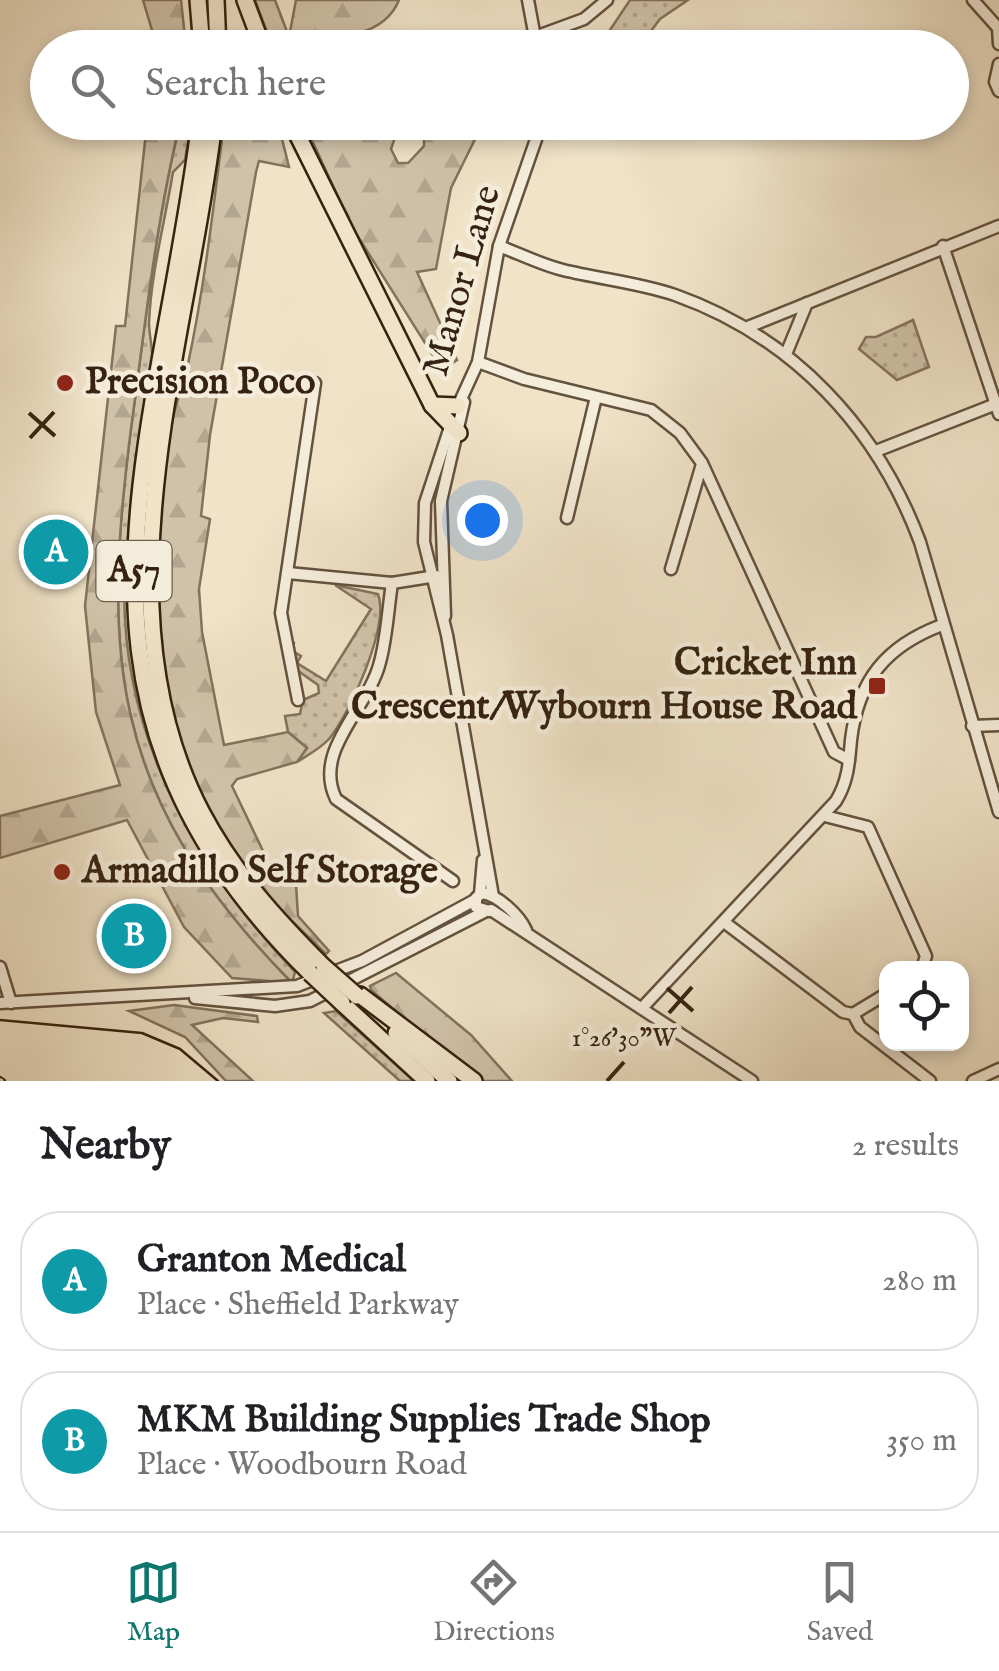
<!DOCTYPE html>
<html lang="en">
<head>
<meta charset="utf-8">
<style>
	body { margin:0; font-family:"IM FELL English",serif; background:#f6f6f6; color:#202124 }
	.controls { position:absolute; right:30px; bottom:30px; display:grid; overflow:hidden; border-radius:20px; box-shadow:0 5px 15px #0003 }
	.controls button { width:90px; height:90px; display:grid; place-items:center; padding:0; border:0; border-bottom:2px solid #e0e0e0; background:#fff; color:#202124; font:50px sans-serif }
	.you { position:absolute; left:482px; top:520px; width:35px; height:35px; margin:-25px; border:8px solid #fff; border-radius:50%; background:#1a73e8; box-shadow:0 0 0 15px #1a73e833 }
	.badge { display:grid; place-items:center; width:65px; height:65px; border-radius:50%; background:#0f766e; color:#fff; font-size:32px; font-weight:700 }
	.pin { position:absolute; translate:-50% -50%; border:5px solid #fff; box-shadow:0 2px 10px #0006 }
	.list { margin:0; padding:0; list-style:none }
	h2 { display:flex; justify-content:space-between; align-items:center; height:130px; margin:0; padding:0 40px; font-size:42px }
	h2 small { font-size:32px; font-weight:400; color:#757577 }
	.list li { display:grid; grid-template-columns:65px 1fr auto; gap:30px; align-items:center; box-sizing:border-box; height:140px; margin:0 20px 20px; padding:0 20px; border:2px solid #e0e0e0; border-radius:40px }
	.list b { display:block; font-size:38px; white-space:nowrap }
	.list p { margin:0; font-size:32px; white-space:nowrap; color:#757577 }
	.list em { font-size:32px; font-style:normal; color:#757577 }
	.icon { flex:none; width:55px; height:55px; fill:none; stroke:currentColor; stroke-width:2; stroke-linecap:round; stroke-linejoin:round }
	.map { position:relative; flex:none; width:999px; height:1081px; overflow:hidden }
	.search { position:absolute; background:#fff; box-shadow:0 5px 15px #0003; left:30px; right:30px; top:30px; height:110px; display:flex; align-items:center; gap:25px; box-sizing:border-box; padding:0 35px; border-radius:55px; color:#757577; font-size:38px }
	.sheet { height:450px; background:#fff }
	nav { display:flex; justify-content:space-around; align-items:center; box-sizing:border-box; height:140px; border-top:2px solid #e0e0e0; background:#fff; font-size:28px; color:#757577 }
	nav a { display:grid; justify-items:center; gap:5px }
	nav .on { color:#0f766e }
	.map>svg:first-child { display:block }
	.grass { fill:url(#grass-dots); stroke:#83725c; stroke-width:2.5 }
	.forest { fill:url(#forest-firs); stroke:#83725c; stroke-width:2.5 }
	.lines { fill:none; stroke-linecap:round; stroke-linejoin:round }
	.minor-casing { stroke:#64523e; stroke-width:15 }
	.highway-casing { stroke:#362210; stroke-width:20 }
	.minor { stroke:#f5eddb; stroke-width:10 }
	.highway { stroke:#f0e3c8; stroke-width:15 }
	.tram { stroke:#362210; stroke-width:2.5 }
	.rail-casing { stroke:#362210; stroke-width:6 }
	.rail { stroke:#f5eddb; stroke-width:2.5; stroke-dasharray:8; stroke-linecap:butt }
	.highway-bridge-casing { stroke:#362210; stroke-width:20; stroke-linecap:butt }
	.highway-bridge { stroke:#f0e3c8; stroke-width:15 }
	.ticks { fill:none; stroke:#362210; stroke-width:4 }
	.poi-dot { fill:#8f2418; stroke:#f5eddb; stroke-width:4 }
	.labels { text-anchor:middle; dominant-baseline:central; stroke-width:9; stroke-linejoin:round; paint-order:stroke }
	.shield { fill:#f5eddb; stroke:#6f5f4d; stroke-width:2.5 }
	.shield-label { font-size:35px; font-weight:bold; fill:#362210 }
	.street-label { font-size:38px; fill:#362210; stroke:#f5eddb }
	.poi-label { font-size:38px; font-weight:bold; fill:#362210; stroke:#f5eddb; text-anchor:start }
	.ticks-label { font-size:25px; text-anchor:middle; fill:#362210; stroke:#f5eddb; stroke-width:9; stroke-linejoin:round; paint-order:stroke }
</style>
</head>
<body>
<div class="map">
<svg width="999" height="1081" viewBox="0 0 999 1081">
	<defs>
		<pattern id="grass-dots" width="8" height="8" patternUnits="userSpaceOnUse" patternTransform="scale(2.5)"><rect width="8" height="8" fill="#d0c2a9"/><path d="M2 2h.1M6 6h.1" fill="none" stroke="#b3a690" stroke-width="1.8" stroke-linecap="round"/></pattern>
		<pattern id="forest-firs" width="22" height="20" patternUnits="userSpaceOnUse" patternTransform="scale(2.5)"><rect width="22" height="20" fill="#d0c2a9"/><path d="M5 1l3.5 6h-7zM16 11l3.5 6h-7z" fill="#b3a690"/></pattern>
	</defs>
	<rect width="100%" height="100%" fill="#f0e3c8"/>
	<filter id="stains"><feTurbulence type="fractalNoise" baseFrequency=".002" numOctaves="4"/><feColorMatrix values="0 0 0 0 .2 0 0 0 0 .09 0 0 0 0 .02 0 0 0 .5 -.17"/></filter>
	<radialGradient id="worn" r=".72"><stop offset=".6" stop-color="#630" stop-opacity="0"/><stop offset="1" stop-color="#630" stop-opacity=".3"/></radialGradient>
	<g class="grass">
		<path d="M630,0H688L660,19L642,43L604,39Z"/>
		<path d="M180,123H191L185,160L173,172C165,221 151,273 149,323C149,335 153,348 152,360C150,426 131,491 126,556C112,718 187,858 295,972L292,983C105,793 100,650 135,399C147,307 158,214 180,123Z"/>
		<path d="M913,320L929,367L897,380L859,349L866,337H876Z"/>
		<path d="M335,585L378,594C390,625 350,714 329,739C321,748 308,755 297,762L307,748L288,732L285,716L300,714L303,700L319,693L318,685L294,668L290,641L294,643L291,650L301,656L297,663L326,681L371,609Z"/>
		<path d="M336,1011L414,1081H400L324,1013Z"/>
	</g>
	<g class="forest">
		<path d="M143,0H181L186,47H157Z"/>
		<path d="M255,0H275L289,37L296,0H399C384,37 339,38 305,38L301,47L273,48Z"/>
		<path d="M147,123H180C158,213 147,307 135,399C100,650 105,793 292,983L232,978L184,927L127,820L0,858V816L120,785L96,712L85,606L116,326H125Z"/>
		<path d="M224,123H278L289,167L259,161L256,172L210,435L201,516L210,519L199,589L202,632L224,745L288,732L307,748L297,762L237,779L232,786L275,876L295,868L298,916L329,951L326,954C293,921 254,888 228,849C145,726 143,563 172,422C176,402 184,383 188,364C205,284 214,203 224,123Z"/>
		<path d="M304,123H400L391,149L398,163H408L424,146V123H483L451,188L436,269L417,272L457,360L442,370L352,227Z"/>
		<path d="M396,973L471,1035L512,1081H478L371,990L370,986Z"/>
		<path d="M174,1005L257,1016L258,1022L223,1018L192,1025L253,1081H226L185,1037L129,1011Z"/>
	</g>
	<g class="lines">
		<defs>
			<g id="minor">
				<path d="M528,0L537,48"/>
				<path d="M973,0L998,28L999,44"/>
				<path d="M535,37L584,19L607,0"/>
				<path d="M999,64L995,82L999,91"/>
				<path d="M499,246C520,254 542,265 563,270C600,279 640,283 675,295C793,337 877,427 920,542L999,812"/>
				<path d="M943,246L999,414"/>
				<path d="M748,327L999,226"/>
				<path d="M786,354L807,303"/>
				<path d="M478,362L524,379L651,410L680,433L702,463L834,752L849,760"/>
				<path d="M457,408L478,362L499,246L542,122"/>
				<path d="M451,424L425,503L424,542L447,635L493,896"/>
				<path d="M876,451L996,404"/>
				<path d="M567,518L596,397"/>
				<path d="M671,569L702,464"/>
				<path d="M288,573L392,583L436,576"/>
				<path d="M392,583C388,609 387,636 380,662C369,708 312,750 336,799L453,881"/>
				<path d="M445,616L441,501L464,402"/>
				<path d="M298,700L281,613L315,383"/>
				<path d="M972,726L999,725"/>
				<path d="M825,816L868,827L926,956L922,968"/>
				<path d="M480,894L483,860"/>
				<path d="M491,910L752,1081"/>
				<path d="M489,911L476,907V898L482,893C498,895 519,915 526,930"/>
				<path d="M724,922L843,1012L853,1014L860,1027L930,1081"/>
				<path d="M0,967L11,1003"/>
				<path d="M195,998L275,1006L310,1001L484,912"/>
				<path d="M0,1003L297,986L362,961L475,900"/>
				<path d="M642,1008L836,801C848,781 849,763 851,740C858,680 886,646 942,625"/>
				<path d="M853,1014L886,994"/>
				<path d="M973,1081L999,1069"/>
			</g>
			<g id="highway">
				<path d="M198,0L202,48"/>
				<path d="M216,0L218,48"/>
				<path d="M245,0L263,48"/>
				<path d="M200,122C158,456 33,700 310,973"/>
				<path d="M214,122C188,343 92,605 202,813C233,872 277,920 324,967"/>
				<path d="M291,122L432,405L458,406"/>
				<path d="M432,405L459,433"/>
				<path d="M360,995L474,1081"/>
				<path d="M342,1003L427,1081"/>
				<path d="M396,1033L449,1081"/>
			</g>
		</defs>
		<use href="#minor" class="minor-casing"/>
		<use href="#highway" class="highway-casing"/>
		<use href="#minor" class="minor"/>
		<use href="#highway" class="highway"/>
		<path class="tram" d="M0,1020L142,1033L180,1049L218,1081"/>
		<defs>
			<path id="rail" d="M0,1079L3,1081"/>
		</defs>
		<use href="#rail" class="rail-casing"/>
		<use href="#rail" class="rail"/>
		<defs>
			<g id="highway-bridge">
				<path d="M324,967L357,996"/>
				<path d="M310,973L342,1003"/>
			</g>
		</defs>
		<use href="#highway-bridge" class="highway-bridge-casing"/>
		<use href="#highway-bridge" class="highway-bridge"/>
	</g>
	<path class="ticks" d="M29,413L55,436M30,438L54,412M667,988L693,1011M669,1013L692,987M607,1081L624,1062"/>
	<g class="poi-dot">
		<circle cx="65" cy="383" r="10"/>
		<rect x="867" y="676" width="20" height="20" rx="5"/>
		<circle cx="62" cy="872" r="10"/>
	</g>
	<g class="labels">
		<rect class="shield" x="96.5" y="541" width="75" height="60" rx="8"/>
		<g class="shield-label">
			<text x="134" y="571">A57</text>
		</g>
		<g class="street-label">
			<text transform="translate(463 281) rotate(-74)">Manor Lane</text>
		</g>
		<g class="poi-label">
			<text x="85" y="383">Precision Poco</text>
			<text x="857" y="664" text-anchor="end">Cricket Inn<tspan x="857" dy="44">Crescent/Wybourn House Road</tspan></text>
			<text x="82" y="872">Armadillo Self Storage</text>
		</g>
	</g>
	<g class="ticks-label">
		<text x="624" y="1046">1°26'30"W</text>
	</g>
	<rect width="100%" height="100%" filter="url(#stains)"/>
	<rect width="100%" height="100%" fill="url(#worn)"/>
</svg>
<div class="controls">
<button><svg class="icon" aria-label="locate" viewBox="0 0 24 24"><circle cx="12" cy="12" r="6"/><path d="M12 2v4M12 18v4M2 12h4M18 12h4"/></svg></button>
</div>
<div class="you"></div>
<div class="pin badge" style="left:56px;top:552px;background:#0f9aa8">A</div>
<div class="pin badge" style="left:134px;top:936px;background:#0f9aa8">B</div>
<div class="search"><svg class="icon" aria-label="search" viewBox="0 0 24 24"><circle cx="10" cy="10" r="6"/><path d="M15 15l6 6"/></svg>Search here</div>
</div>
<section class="sheet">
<h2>Nearby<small>2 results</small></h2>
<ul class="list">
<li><span class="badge" style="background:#0f9aa8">A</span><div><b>Granton Medical</b><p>Place · Sheffield Parkway</p></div><em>280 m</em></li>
<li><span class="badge" style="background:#0f9aa8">B</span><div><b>MKM Building Supplies Trade Shop</b><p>Place · Woodbourn Road</p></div><em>350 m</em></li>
</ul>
</section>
<nav>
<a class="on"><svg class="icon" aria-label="map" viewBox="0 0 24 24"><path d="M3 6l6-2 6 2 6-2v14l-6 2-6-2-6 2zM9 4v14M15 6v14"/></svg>Map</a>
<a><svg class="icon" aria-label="directions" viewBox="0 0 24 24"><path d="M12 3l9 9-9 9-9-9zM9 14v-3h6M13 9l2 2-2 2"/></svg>Directions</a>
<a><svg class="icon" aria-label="saved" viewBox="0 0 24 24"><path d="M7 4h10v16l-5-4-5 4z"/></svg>Saved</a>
</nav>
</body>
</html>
